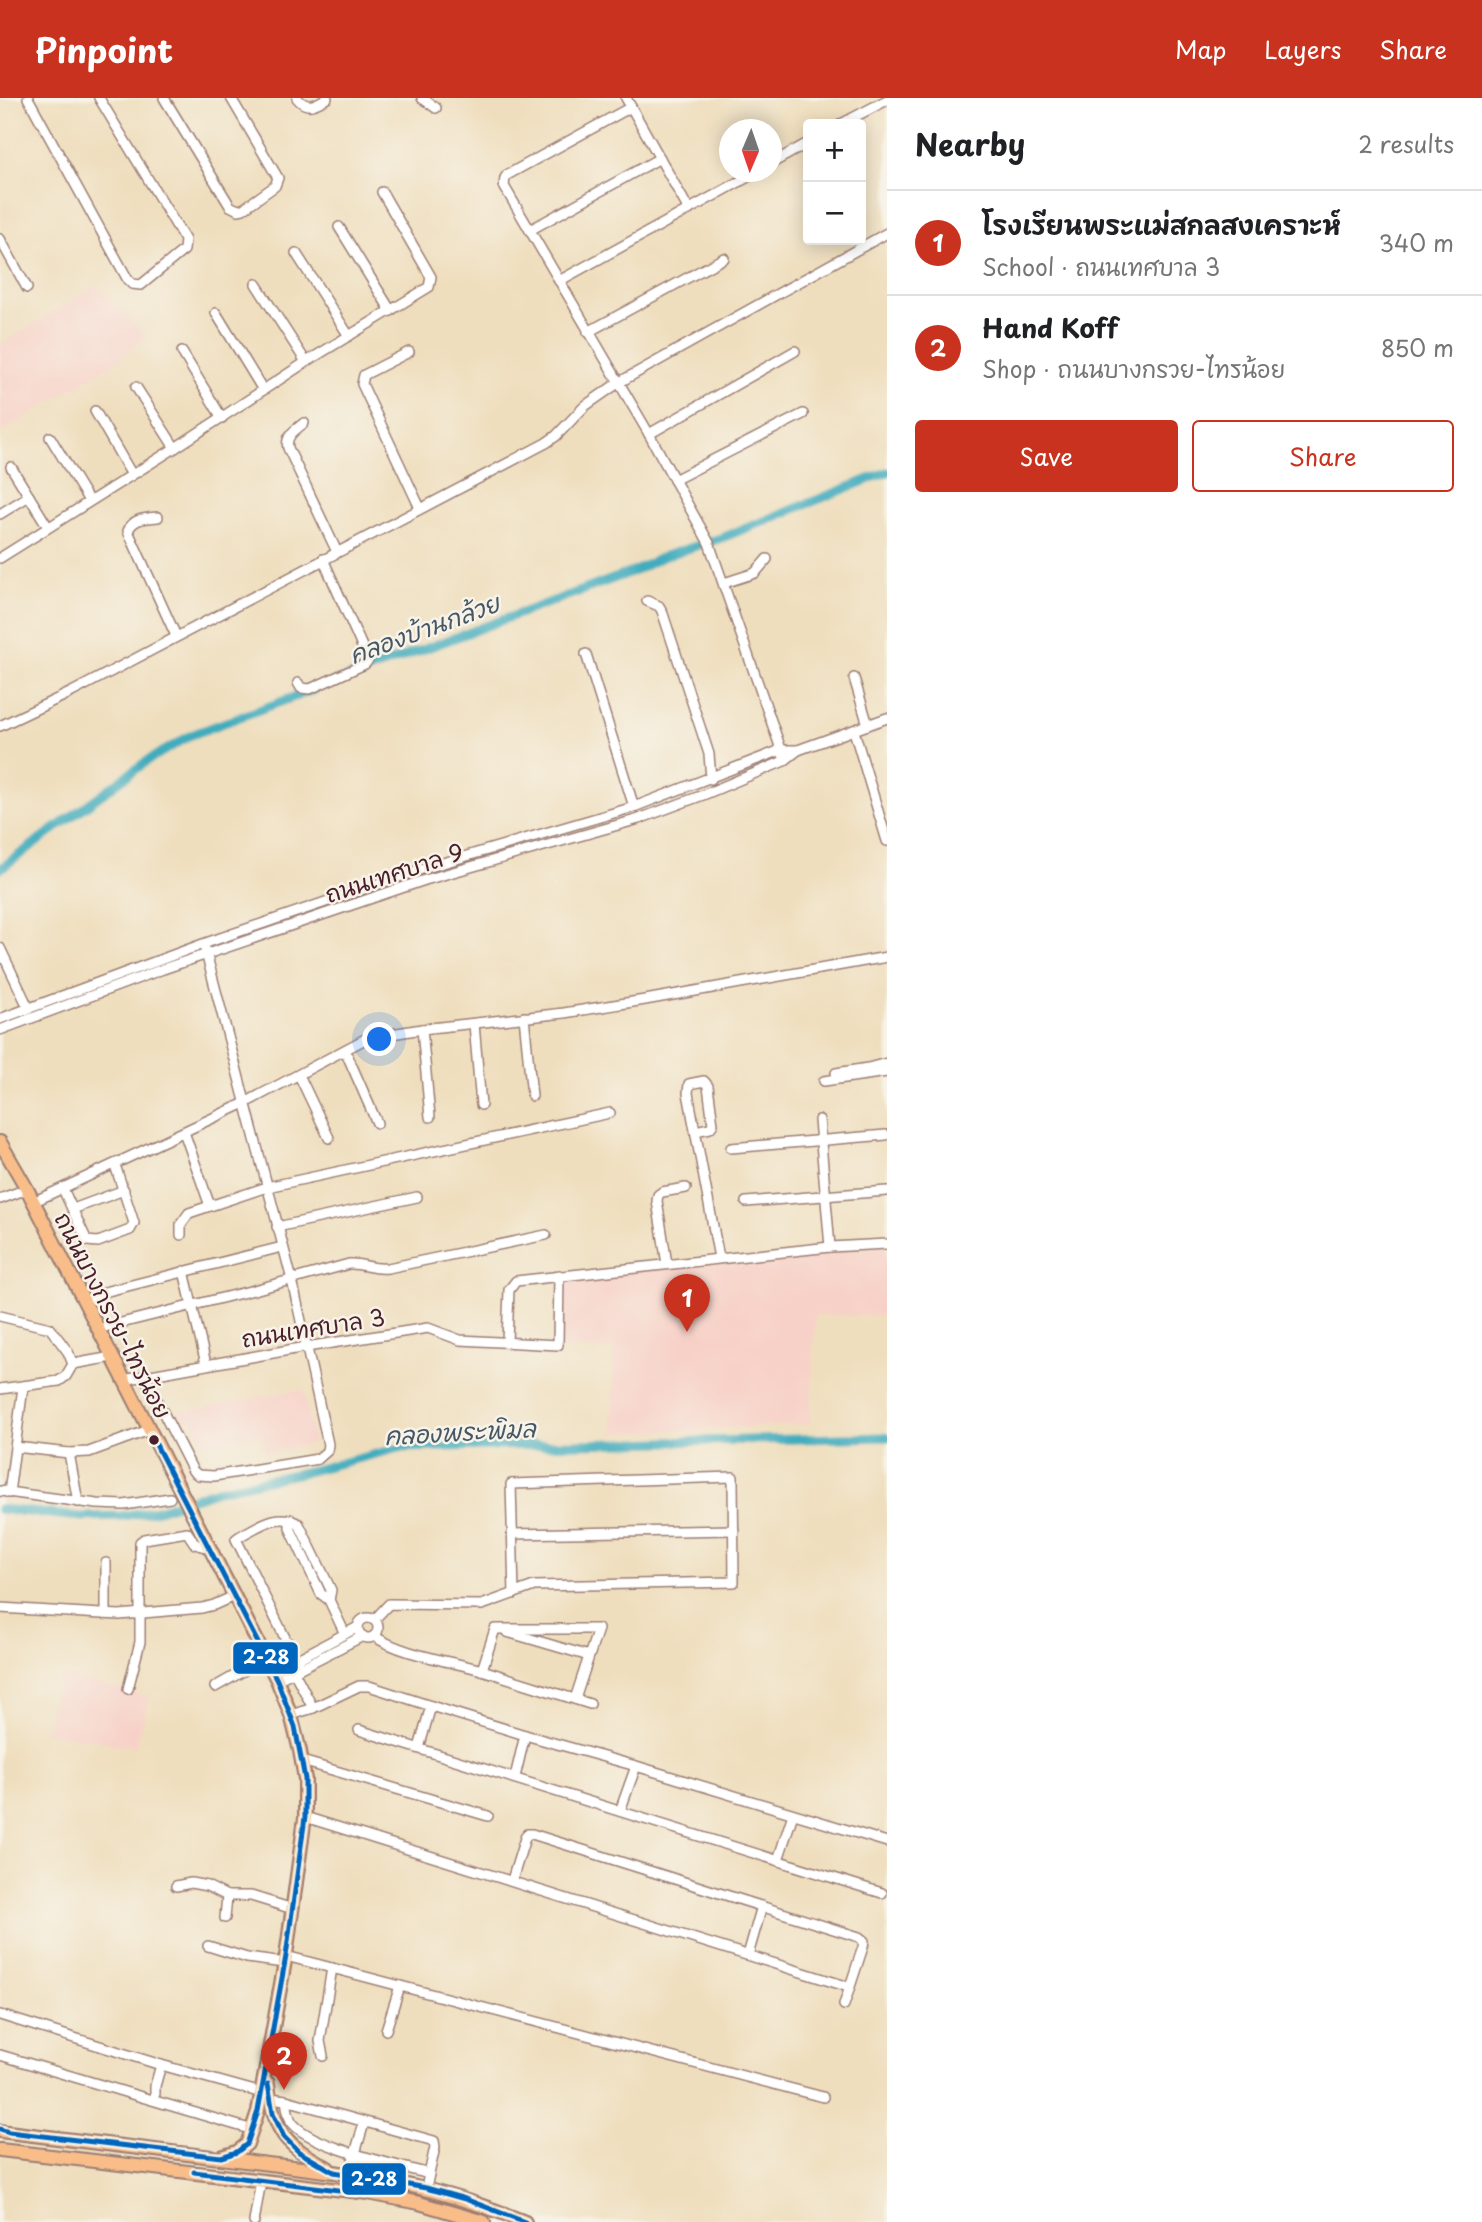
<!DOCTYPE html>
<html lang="en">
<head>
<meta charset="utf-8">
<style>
	body { margin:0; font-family:"Playpen Sans","Playpen Sans Thai",sans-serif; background:#f2f2f2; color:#202124 }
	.controls { position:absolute; right:21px; top:21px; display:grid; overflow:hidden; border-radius:7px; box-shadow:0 4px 18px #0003 }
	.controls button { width:63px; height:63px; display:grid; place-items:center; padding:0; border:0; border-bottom:2px solid #e0e0e0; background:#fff; color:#202124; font:35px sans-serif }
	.compass { position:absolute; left:719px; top:21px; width:63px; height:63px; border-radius:50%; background:#fff; box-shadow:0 4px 18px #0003; rotate:182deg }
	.you { position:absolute; left:380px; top:942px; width:24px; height:24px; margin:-18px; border:5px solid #fff; border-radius:50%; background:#1a73e8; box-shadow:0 0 0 10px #1a73e833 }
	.badge { display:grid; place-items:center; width:46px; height:46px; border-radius:50%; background:#c8321e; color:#fff; font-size:23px; font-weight:700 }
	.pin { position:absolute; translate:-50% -58px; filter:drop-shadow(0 2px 4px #0008) }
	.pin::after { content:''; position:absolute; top:37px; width:24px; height:21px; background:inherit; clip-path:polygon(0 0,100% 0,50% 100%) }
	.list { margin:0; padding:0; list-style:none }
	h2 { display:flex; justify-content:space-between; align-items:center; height:91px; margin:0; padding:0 28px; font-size:30px }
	h2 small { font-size:23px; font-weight:400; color:#757577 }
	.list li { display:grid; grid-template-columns:46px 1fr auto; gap:21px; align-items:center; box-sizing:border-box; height:105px; padding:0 28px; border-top:2px solid #e0e0e0 }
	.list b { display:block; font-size:26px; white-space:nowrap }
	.list p { margin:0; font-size:23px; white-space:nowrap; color:#757577 }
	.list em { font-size:23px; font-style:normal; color:#757577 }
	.actions { display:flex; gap:14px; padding:21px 28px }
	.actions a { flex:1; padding:16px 0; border:2px solid #c8321e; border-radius:7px; text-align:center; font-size:24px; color:#c8321e }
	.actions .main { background:#c8321e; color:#fff }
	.map { position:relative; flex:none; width:887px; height:2124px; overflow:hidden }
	header { display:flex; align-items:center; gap:42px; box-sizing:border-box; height:98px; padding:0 35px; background:#c8321e; color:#fff }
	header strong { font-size:33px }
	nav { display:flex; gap:38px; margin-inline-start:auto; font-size:24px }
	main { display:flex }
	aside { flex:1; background:#fff }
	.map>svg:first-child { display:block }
	.built { fill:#f7d1c7 }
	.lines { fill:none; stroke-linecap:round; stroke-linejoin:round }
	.canal { stroke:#3facbd; stroke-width:9 }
	.minor-casing { stroke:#9c7e74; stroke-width:12 }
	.major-casing { stroke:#9c7e74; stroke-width:16 }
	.minor { stroke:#fff; stroke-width:9 }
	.major { stroke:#f8bd89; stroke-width:12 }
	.bus-1-casing { stroke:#f7f3e8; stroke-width:10 }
	.bus-1 { stroke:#0065bd; stroke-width:5 }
	.bus-dot { fill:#4a1f2b; stroke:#f7f3e8; stroke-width:2.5 }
	.labels { text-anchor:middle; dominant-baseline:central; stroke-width:5; stroke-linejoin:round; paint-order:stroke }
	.street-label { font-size:23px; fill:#4a1f2b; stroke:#f7f3e8 }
	.water-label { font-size:24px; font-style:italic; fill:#465765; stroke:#f7f3e8 }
	.line-badge { stroke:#f7f3e8; stroke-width:2.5 }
	.badge-label { font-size:19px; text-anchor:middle; font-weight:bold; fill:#fff }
</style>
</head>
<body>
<header>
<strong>Pinpoint</strong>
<nav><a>Map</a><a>Layers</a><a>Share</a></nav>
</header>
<main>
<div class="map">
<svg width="887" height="2124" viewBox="0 0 887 2124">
	<rect width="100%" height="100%" fill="#f7f3e8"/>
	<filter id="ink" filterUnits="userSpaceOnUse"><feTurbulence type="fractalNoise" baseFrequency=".0143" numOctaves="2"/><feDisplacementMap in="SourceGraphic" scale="14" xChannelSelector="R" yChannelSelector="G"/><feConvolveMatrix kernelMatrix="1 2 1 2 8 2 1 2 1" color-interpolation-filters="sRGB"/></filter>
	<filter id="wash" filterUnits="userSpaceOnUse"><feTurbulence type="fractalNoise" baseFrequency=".00686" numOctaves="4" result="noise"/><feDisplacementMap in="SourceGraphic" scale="28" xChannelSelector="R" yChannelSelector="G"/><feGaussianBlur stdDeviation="1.57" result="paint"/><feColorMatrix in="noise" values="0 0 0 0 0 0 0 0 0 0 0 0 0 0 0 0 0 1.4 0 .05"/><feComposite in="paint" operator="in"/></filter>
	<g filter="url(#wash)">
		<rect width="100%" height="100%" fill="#efdebd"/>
		<g class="built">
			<path d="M96,187L147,239L116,264L0,335V247Z"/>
			<path d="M887,1148V1218L815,1217L810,1326L612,1335L614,1251L559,1250L562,1176Z"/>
			<path d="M303,1291L314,1345L266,1355L261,1336L205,1347L192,1321L172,1325L168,1316Z"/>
			<path d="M60,1577L150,1599L135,1649L45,1634Z"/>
		</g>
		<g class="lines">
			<g class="canal">
				<path d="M333,585L637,472L662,459L724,439L887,374"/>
				<path d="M0,771L147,663L191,637L313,592"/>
				<path d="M0,1411L82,1419L122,1418L158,1412L217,1392L310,1373L399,1350L887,1339"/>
			</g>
		</g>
	</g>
	<g filter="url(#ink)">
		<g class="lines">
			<defs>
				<g id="minor">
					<path d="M28,0L128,182L132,186L141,187L184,152L185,142L99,0"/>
					<path d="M164,0L230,108L238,112L243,111L275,88L278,80L231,0"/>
					<path d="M297,0C307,12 315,7 327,0"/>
					<path d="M422,0L436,10"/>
					<path d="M626,0L689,112"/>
					<path d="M631,9L507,77L505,80L504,88L649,336L709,445L783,657"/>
					<path d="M841,26L887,2"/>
					<path d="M772,65L808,45"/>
					<path d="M339,129L391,213"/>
					<path d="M530,132L660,60"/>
					<path d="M0,141L27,190"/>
					<path d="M296,155L349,238"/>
					<path d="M559,183L757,74"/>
					<path d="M256,186L306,264"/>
					<path d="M216,215L263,292"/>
					<path d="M588,234L724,160"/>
					<path d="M182,254L222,320"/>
					<path d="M409,254L364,277L362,286L420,410"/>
					<path d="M136,289L175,350"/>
					<path d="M95,313L132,377"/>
					<path d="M304,325C295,332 285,338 288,350L337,454"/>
					<path d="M649,336L795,253"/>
					<path d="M50,339L89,403"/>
					<path d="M11,369L48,429"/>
					<path d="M674,382L803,316"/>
					<path d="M0,416L29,398"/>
					<path d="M158,419C146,420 133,420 128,433L176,538"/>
					<path d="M0,460L175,350L306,264L429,189L431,179L382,94"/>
					<path d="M724,485L755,475L767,461"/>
					<path d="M647,503L659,508L662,513L709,656L711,681"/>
					<path d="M586,556L634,709"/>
					<path d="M854,580L868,627"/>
					<path d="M298,585L301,590L310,591L365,566L368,562L323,461"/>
					<path d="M0,628L72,594L546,345L556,338L585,308L618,285L887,135"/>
					<path d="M854,633L887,743"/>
					<path d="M0,850L29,911"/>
					<path d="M524,919L532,998"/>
					<path d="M0,921L203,846L419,772L634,709L781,652H798L887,620"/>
					<path d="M474,926L481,1007"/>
					<path d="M422,931L430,1019"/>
					<path d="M0,932L163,871L425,782L639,721L703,697L784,663L798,652"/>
					<path d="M345,952L377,1025"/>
					<path d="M836,975L868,970L887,965"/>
					<path d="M299,977L329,1040"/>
					<path d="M824,983L887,974"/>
					<path d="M819,1022L830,1149"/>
					<path d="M695,1033L710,1030L713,1026L708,988L704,983L689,986L688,995L719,1160"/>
					<path d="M184,1034L210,1108"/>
					<path d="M731,1050L886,1037"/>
					<path d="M63,1091L87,1143L98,1144L130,1132L134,1125L115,1067"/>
					<path d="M0,1101L27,1091"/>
					<path d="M33,1104L245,1005L367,940L422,931L564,915L645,902L887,859"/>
					<path d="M746,1104L887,1093"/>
					<path d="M73,1111L124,1092"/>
					<path d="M277,1129L417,1099"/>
					<path d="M181,1137V1126L189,1115L267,1089L610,1015"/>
					<path d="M667,1166L657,1103L658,1097L662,1094L686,1090"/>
					<path d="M184,1173L206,1266"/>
					<path d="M83,1203L108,1193L282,1149"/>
					<path d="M0,1218L50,1230L68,1254L73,1266"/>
					<path d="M97,1231L254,1192L349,1166C364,1165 371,1172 388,1170L546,1137"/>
					<path d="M507,1244L509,1192L516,1183L830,1149L887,1146"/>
					<path d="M144,1277L193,1373L198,1377L214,1378L318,1361L327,1353L328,1346L292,1182L205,851"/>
					<path d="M123,1282L306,1249L428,1230L460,1242L558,1247L559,1177"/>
					<path d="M0,1291L59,1283L66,1278L73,1266L112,1259"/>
					<path d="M15,1349L69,1355L89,1354L149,1332"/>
					<path d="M69,1355L78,1404"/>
					<path d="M0,1393L97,1406L124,1407L170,1400"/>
					<path d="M9,1395L23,1289"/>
					<path d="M290,1421V1430L321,1496L329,1502L345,1536"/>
					<path d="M512,1436L734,1432"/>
					<path d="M106,1465V1516"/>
					<path d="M0,1510L119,1517L202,1510L214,1507L234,1498"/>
					<circle cx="368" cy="1530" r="10"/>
					<path d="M374,1522L389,1506L482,1507L534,1488L734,1484L733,1379L511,1386L514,1496"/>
					<path d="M507,1534L589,1558"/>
					<path d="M374,1538C400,1556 450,1563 482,1572C518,1583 554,1595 590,1606"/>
					<path d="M291,1568L313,1610"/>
					<path d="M300,1570L236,1441L240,1438C260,1428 277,1413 299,1426L331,1492L329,1502"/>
					<path d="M482,1572L495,1531H598L575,1601"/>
					<path d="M273,1574L358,1529"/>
					<path d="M277,1582L363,1538"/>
					<path d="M215,1589L266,1560"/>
					<path d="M128,1591L140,1544V1444L144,1441L187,1434L195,1446L209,1450"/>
					<path d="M431,1608L525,1637L515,1679"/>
					<path d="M291,1617L313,1610L359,1588H369L431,1608L419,1650"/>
					<path d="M359,1632L882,1795"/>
					<path d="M525,1637L636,1668L620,1713"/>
					<path d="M302,1663L488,1718"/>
					<path d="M636,1668L887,1744"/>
					<path d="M305,1719L849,1889"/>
					<path d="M778,1762L793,1716"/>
					<path d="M512,1782L525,1740L527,1736H532L859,1839L864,1843L863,1849L844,1907"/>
					<path d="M176,1788L191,1785L207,1788L227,1798H251L293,1811"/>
					<path d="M225,1820L227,1798"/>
					<path d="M208,1848L247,1860L284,1865"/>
					<path d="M748,1857L762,1808"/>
					<path d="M286,1858L823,1999"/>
					<path d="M0,1917L161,1967L262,1995"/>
					<path d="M386,1932L400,1888"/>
					<path d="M0,1957L253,2032"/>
					<path d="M323,1958L320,1943L332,1870"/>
					<path d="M155,1996V1988L161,1967"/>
					<path d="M270,2000L286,2002L434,2043L435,2049L426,2090"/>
					<path d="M286,2002C287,2009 288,2017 291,2023C308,2049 398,2067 429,2076"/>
					<path d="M349,2076L364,2025"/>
					<path d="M254,2124L261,2082"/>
				</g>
				<g id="major">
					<path d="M0,1044L27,1091L277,1582L291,1617L300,1653L305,1681V1719L286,1858L258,2013L247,2046L237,2054L221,2059"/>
					<path d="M268,1985C275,2037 284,2045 328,2070"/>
					<path d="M0,2033L334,2074C400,2083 463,2098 525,2124"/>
					<path d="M0,2052L368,2095L419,2105L484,2124"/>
				</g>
			</defs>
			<use href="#minor" class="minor-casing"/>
			<use href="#major" class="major-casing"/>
			<use href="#minor" class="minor"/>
			<use href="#major" class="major"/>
			<defs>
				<g id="bus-1">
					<path d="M268,1986L273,2015L284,2039L299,2054L334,2074L426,2090L465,2101L525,2124"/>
					<path d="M0,2031L9,2034L221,2059L237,2054L247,2046L258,2013L286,1858L305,1719V1681L295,1629L277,1582L151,1337"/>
					<path d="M194,2074L355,2094"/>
				</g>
			</defs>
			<use href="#bus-1" class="bus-1-casing"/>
			<use href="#bus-1" class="bus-1"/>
		</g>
	</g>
	<circle class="bus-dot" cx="154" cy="1342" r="6"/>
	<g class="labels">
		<g class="street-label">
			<text transform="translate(394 774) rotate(-18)">ถนนเทศบาล 9</text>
			<text transform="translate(114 1217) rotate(63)">ถนนบางกรวย-ไทรน้อย</text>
			<text transform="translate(313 1229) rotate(-9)">ถนนเทศบาล 3</text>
		</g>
		<g class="water-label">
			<text transform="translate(424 530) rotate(-20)">คลองบ้านกล้วย</text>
			<text transform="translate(460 1333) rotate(-3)">คลองพระพิมล</text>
		</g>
	</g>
	<g class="line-badge">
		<rect x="232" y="1543" width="67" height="34" rx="7" fill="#0065bd"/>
		<rect x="341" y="2064" width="66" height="34" rx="7" fill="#0065bd"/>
	</g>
	<g class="badge-label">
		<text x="266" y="1566">2-28</text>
		<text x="374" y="2088">2-28</text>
	</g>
</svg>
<div class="controls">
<button>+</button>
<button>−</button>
</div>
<svg class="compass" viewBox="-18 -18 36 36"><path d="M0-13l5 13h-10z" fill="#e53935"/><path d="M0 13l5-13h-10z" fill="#757577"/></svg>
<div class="you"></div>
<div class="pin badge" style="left:687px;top:1234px">1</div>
<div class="pin badge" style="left:284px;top:1992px">2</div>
</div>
<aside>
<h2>Nearby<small>2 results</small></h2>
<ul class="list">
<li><span class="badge">1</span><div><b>โรงเรียนพระแม่สกลสงเคราะห์</b><p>School · ถนนเทศบาล 3</p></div><em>340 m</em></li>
<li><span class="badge">2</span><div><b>Hand Koff</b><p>Shop · ถนนบางกรวย-ไทรน้อย</p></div><em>850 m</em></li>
</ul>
<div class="actions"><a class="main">Save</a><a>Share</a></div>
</aside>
</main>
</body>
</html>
